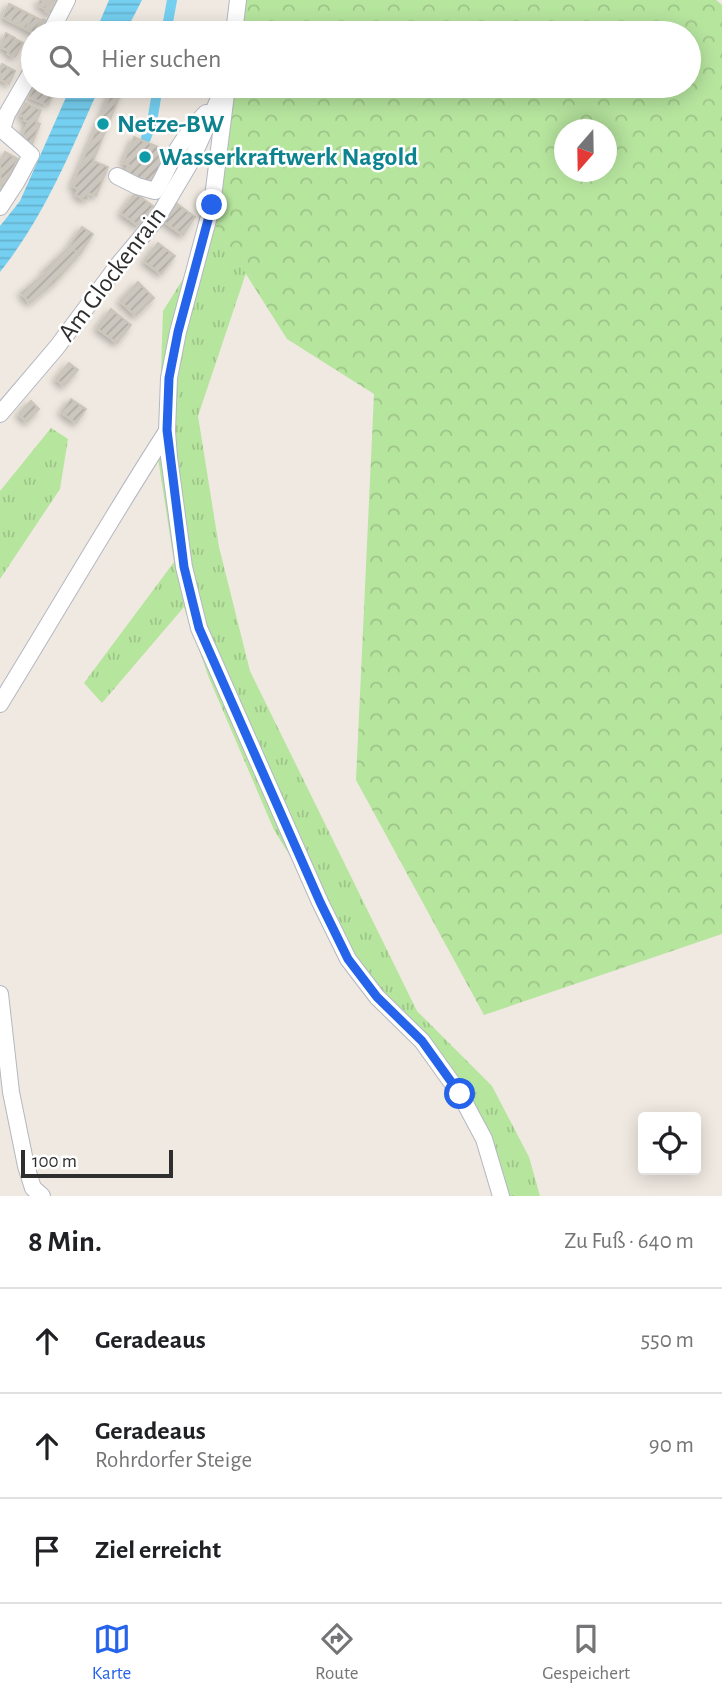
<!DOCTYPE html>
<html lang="de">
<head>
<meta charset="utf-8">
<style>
	body { margin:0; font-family:"Alegreya Sans",sans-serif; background:#f2f2f2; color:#202124 }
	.controls { position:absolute; right:21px; bottom:21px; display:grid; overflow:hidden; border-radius:7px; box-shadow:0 4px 18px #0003 }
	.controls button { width:63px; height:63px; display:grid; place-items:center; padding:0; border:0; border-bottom:2px solid #e0e0e0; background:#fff; color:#202124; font:35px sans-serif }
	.compass { position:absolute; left:554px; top:119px; width:63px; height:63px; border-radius:50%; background:#fff; box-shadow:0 4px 18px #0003; rotate:200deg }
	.scale { position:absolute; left:21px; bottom:18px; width:152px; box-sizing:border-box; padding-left:7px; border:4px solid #2e2e2e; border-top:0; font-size:19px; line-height:24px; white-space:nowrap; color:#2e2e2e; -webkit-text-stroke:5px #fff; paint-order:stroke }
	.stop { position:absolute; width:21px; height:21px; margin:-16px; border:5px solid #2563eb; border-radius:50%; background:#fff }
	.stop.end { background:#2563eb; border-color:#fff; box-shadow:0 2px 7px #0008 }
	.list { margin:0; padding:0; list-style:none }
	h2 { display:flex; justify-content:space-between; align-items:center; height:91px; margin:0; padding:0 28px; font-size:30px }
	h2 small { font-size:23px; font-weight:400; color:#757577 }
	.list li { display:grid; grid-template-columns:46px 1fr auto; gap:21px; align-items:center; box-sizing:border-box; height:105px; padding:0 28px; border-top:2px solid #e0e0e0 }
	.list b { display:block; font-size:26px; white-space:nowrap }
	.list p { margin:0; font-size:23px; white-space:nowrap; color:#757577 }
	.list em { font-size:23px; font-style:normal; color:#757577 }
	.icon { flex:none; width:38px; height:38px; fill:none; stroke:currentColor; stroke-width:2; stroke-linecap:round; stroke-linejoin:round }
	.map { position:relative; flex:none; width:722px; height:1196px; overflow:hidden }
	.search { position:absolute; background:#fff; box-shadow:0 4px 18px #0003; left:21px; right:21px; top:21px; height:77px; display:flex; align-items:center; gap:18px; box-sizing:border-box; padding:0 24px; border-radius:38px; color:#757577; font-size:26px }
	.sheet { height:406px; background:#fff }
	nav { display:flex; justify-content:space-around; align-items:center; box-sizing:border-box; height:98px; border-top:2px solid #e0e0e0; background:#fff; font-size:19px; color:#757577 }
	nav a { display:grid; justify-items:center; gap:4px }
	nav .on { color:#2563eb }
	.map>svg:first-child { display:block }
	.grass { fill:url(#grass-tufts) }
	.forest { fill:url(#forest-crowns); fill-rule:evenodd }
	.water { fill:url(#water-rules) }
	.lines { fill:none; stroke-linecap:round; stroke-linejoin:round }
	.canal { stroke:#75cff0; stroke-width:10 }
	.building { fill:url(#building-hatch); stroke:#cbc5ba; stroke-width:2; filter:url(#shadow) }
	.minor-casing { stroke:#b4b7c1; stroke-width:18 }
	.minor { stroke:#fff; stroke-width:16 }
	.route { stroke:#2563eb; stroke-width:9 }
	.culture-dot { fill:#0f9aa8; stroke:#fff; stroke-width:2.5 }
	.labels { text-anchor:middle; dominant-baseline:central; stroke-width:5; stroke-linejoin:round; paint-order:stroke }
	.culture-label { font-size:26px; font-weight:bold; fill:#0d838f; stroke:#fff; text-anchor:start }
	.street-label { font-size:26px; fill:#2e2e2e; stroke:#fff }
</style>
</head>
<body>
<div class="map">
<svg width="722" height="1196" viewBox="0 0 722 1196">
	<defs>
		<pattern id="grass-tufts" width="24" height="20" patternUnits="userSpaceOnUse" patternTransform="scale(1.75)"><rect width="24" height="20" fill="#b6e59e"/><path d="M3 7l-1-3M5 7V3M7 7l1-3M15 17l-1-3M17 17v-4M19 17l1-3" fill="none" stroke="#9dc588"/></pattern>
		<pattern id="forest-crowns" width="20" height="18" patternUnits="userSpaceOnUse" patternTransform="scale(1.75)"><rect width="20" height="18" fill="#b6e59e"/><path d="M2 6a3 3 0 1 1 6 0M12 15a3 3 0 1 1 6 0" fill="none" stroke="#9dc588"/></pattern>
		<pattern id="water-rules" width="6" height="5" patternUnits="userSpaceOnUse" patternTransform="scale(1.75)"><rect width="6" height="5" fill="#75cff0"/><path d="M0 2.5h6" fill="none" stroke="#66b2ce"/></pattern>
		<pattern id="building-hatch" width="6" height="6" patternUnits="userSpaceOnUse" patternTransform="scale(1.75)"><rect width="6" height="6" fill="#cbc7bf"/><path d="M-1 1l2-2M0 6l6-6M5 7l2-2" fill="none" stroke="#afaba4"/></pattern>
		<filter id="shadow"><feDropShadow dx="-3" dy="3" stdDeviation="3.5" flood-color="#0004"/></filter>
	</defs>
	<rect width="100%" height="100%" fill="#efe9e1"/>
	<g class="grass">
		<path d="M210,217L246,273L198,416L219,547L250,671L417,1011L492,1086L529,1157L540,1196H501L460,1094L377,997L274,830L209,678L184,607L102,703L84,683L174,562L158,458L163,311L188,271Z"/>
		<path d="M51,428L68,439L60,489L0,579V491Z"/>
	</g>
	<path class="forest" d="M246,0H716L722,5V934L484,1015L356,780L374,394L287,339L210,217L231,86H689V33H240ZM564,130H606V172H564Z"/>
	<g class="water">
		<path d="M109,0H142L125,33H95Z"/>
		<path d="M71,86H100C71,150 45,216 0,272V226L20,201Z"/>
	</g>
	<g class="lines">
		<g class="canal">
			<path d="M166,33L172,0"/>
			<path d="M146,138L152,122L158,86"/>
		</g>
	</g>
	<g class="building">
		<path d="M40,0H50L45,9L38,5Z"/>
		<path d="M52,0H60L52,14L46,11Z"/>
		<path d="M9,4L17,8L10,21L3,17Z"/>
		<path d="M17,8L25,12L18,25L10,21Z"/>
		<path d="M25,12L33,16L26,29L18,25Z"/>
		<path d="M33,16L41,20L34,33L26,29Z"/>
		<path d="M43,19L49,22L43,33H35Z"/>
		<path d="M6,33L15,38L9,51L0,47Z"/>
		<path d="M15,39L23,43L15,57L8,54Z"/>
		<path d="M2,64L15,71L9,84L0,79V68Z"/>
		<path d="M34,86H47L46,89L54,92L48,105L29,97Z"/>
		<path d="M114,86L123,88L93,161L108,167L96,196L89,193L87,199L84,200L76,195L78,189L72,186Z"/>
		<path d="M25,103L41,110L36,122L40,124L32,144L21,140L28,122L24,120L25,116L20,115Z"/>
		<path d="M134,137L168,151L153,185L125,173L129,165L123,163Z"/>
		<path d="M5,152L18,159L1,191L0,161Z"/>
		<path d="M135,193L153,206L139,226L121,213Z"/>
		<path d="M176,203L195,217L183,235L163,221Z"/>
		<path d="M82,227L93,234L80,254L69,247Z"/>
		<path d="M158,243L175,256L161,274L144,261Z"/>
		<path d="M69,247L80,254L55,282L30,303L21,293L45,273L44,271Z"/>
		<path d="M138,282L154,298L136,316L120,301Z"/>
		<path d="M111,309L131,325L117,343L97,328Z"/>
		<path d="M69,363L78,370L64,386L56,379Z"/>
		<path d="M71,399L86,409L76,423L61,412Z"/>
		<path d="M31,401L39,409L27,422L19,414Z"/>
	</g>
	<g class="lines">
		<defs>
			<g id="minor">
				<path d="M50,33L67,0"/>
				<path d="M234,33L238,0"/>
				<path d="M227,86L212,205L178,332L169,378L167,431L169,457L184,567L199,628L320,902L348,959L377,997L422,1041L460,1094L484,1139L501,1196"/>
				<path d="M0,128L31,155L17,181L0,207"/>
				<path d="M2,129L7,114L33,69"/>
				<path d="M117,176L137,186L155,191C164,178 169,163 177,150C185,137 195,124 206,113"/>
				<path d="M0,414L57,347L118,265L158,217L190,163L222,92"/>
				<path d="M0,704C56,613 109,521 167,431"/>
				<path d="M0,994L11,1092L26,1166L33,1188L42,1196"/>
			</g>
		</defs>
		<use href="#minor" class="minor-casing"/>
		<use href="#minor" class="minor"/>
	</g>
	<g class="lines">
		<path class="route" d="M212,205L178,332L169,378L167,430L184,567L199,628L320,902L348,959L377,997L422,1041L460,1094"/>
	</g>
	<g class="culture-dot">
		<circle cx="103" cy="124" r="7"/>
		<circle cx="145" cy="157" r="7"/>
	</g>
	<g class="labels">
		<g class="culture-label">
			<text x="117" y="124">Netze-BW</text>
			<text x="159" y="157">Wasserkraftwerk Nagold</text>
		</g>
		<g class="street-label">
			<text transform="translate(112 274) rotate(-53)">Am Glockenrain</text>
		</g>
	</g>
</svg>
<div class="controls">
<button><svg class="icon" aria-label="locate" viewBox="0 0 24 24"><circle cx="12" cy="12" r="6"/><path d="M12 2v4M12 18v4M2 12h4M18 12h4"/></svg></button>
</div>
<svg class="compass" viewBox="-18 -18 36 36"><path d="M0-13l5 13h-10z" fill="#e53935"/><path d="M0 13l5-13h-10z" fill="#757577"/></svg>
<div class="scale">100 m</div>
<div class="stop" style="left:460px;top:1094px"></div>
<div class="stop end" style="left:212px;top:205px"></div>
<div class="search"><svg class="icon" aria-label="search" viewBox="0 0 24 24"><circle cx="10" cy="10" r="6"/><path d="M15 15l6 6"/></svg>Hier suchen</div>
</div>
<section class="sheet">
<h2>8 Min.<small>Zu Fuß · 640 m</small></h2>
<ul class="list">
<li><svg class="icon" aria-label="ahead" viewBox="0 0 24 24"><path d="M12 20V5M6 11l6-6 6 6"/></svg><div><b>Geradeaus</b></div><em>550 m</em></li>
<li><svg class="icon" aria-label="ahead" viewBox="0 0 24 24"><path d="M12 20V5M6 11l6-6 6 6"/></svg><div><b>Geradeaus</b><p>Rohrdorfer Steige</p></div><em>90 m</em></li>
<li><svg class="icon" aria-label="arrive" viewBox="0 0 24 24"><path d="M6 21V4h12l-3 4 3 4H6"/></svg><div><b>Ziel erreicht</b></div></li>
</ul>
</section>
<nav>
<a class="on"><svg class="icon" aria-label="map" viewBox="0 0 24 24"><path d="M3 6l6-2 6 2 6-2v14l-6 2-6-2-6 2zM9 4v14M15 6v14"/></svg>Karte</a>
<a><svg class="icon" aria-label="directions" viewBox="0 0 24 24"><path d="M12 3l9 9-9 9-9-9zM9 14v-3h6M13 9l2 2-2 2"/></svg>Route</a>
<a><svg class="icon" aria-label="saved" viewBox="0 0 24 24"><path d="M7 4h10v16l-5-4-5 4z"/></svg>Gespeichert</a>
</nav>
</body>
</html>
